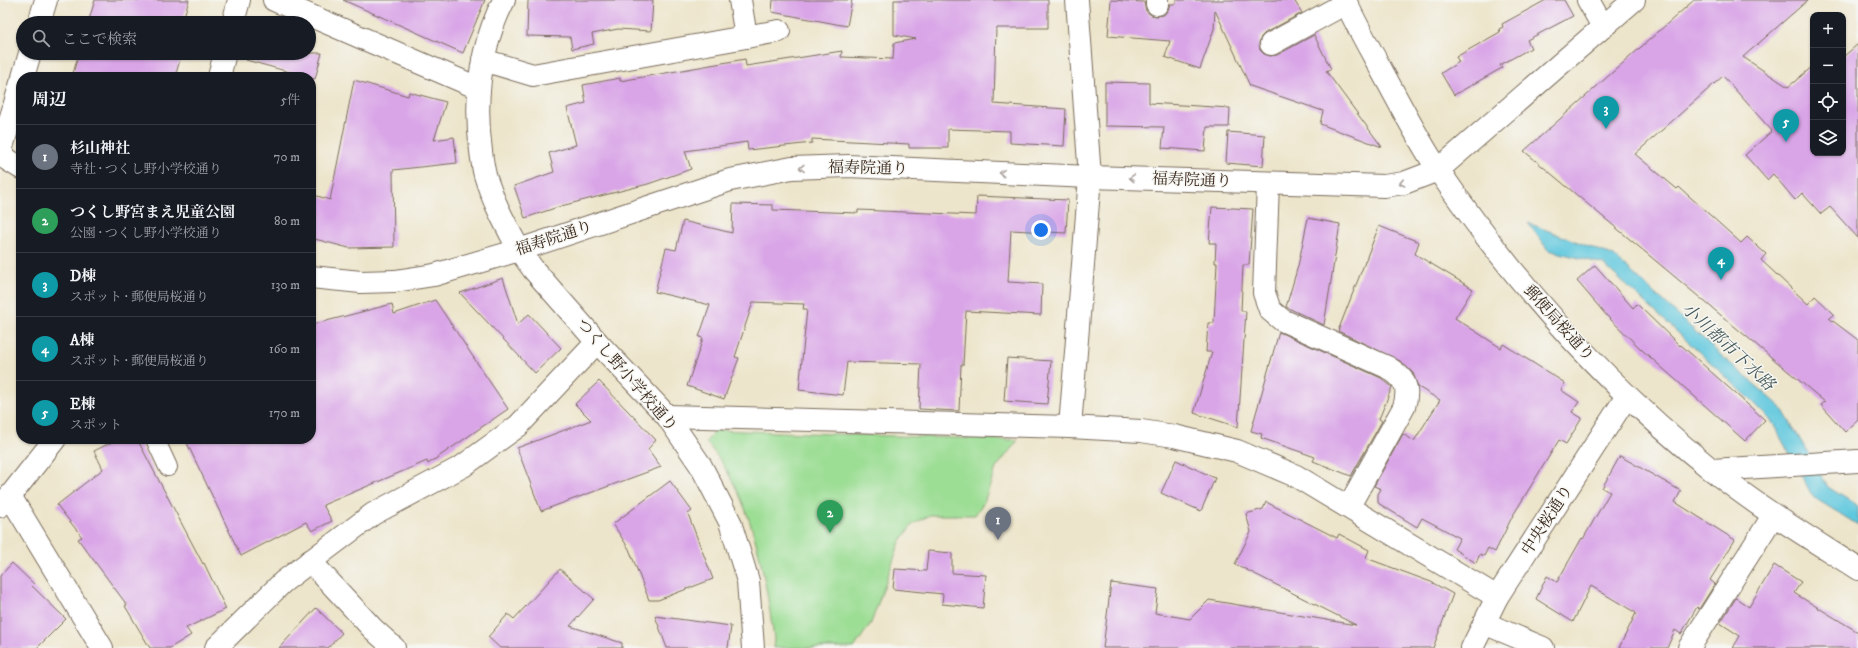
<!DOCTYPE html>
<html lang="ja">
<head>
<meta charset="utf-8">
<style>
	body { margin:0; font-family:"IM FELL DW Pica","Noto Serif JP",serif; background:#242831; color:#f1f3f6 }
	.controls { position:absolute; right:12px; top:12px; display:grid; overflow:hidden; border-radius:8px; box-shadow:0 1px 3px #0004 }
	.controls button { width:36px; height:36px; display:grid; place-items:center; padding:0; border:0; border-bottom:1px solid #363941; background:#171b24; color:#f1f3f6; font:20px sans-serif }
	.you { position:absolute; left:1041px; top:230px; width:14px; height:14px; margin:-10px; border:3px solid #fff; border-radius:50%; background:#1a73e8; box-shadow:0 0 0 6px #1a73e833 }
	.badge { display:grid; place-items:center; width:26px; height:26px; border-radius:50%; background:#b45309; color:#fff; font-size:13px; font-weight:700 }
	.pin { position:absolute; translate:-50% -33px; filter:drop-shadow(0 1px 2px #0008) }
	.pin::after { content:''; position:absolute; top:21px; width:14px; height:12px; background:inherit; clip-path:polygon(0 0,100% 0,50% 100%) }
	.list { margin:0; padding:0; list-style:none }
	h2 { display:flex; justify-content:space-between; align-items:center; height:52px; margin:0; padding:0 16px; font-size:17px }
	h2 small { font-size:13px; font-weight:400; color:#9ea1a6 }
	.list li { display:grid; grid-template-columns:26px 1fr auto; gap:12px; align-items:center; box-sizing:border-box; height:64px; padding:0 16px; border-top:1px solid #363941 }
	.list b { display:block; font-size:15px; white-space:nowrap }
	.list p { margin:0; font-size:13px; white-space:nowrap; color:#9ea1a6 }
	.list em { font-size:13px; font-style:normal; color:#9ea1a6 }
	.icon { flex:none; width:22px; height:22px; fill:none; stroke:currentColor; stroke-width:2; stroke-linecap:round; stroke-linejoin:round }
	.map { position:relative; flex:none; width:1858px; height:648px; overflow:hidden }
	.search { position:absolute; background:#171b24; box-shadow:0 1px 3px #0004; left:16px; top:16px; width:300px; height:44px; display:flex; align-items:center; gap:10px; box-sizing:border-box; padding:0 14px; border-radius:22px; color:#9ea1a6; font-size:15px }
	.panel { position:absolute; background:#171b24; box-shadow:0 1px 3px #0004; left:16px; top:72px; width:300px; height:372px; border-radius:16px }
	.map>svg:first-child { display:block }
	.green { fill:#9dde95; stroke:#6c845a }
	.water { fill:#61c8de; stroke:#4e797e }
	.building { fill:#d9a5e7 }
	.lines { fill:none; stroke-linecap:round; stroke-linejoin:round }
	.service-casing { stroke:#796b5b; stroke-width:20 }
	.minor-casing { stroke:#796b5b; stroke-width:24 }
	.tertiary-casing { stroke:#796b5b; stroke-width:24 }
	.service { stroke:#fff; stroke-width:18 }
	.minor { stroke:#fff; stroke-width:22 }
	.tertiary { stroke:#fff; stroke-width:22 }
	.oneway { stroke:#a79f9a }
	.labels { text-anchor:middle; dominant-baseline:central; stroke-width:3; stroke-linejoin:round; paint-order:stroke }
	.street-label { font-size:16px; fill:#3b2a1e; stroke:#f6f6f2 }
	.water-label { font-size:17px; font-style:italic; fill:#465958; stroke:#f6f6f2 }
</style>
</head>
<body>
<div class="map">
<svg width="1858" height="648" viewBox="0 0 1858 648">
	<rect width="100%" height="100%" fill="#f6f6f2"/>
	<filter id="ink" filterUnits="userSpaceOnUse"><feTurbulence type="fractalNoise" baseFrequency=".025" numOctaves="2"/><feDisplacementMap in="SourceGraphic" scale="8" xChannelSelector="R" yChannelSelector="G"/><feConvolveMatrix kernelMatrix="1 2 1 2 8 2 1 2 1" color-interpolation-filters="sRGB"/></filter>
	<filter id="wash" filterUnits="userSpaceOnUse"><feTurbulence type="fractalNoise" baseFrequency=".012" numOctaves="4" result="noise"/><feDisplacementMap in="SourceGraphic" scale="16" xChannelSelector="R" yChannelSelector="G"/><feGaussianBlur stdDeviation="0.9" result="paint"/><feColorMatrix in="noise" values="0 0 0 0 0 0 0 0 0 0 0 0 0 0 0 0 0 1.4 0 .05"/><feComposite in="paint" operator="in"/></filter>
	<g filter="url(#wash)">
		<rect width="100%" height="100%" fill="#ede5cb"/>
		<path class="green" d="M715,430L1018,440L996,468L984,502L975,515H930L912,525L900,542L871,623L854,648H773L774,639C764,570 753,496 706,442Z"/>
		<path class="water" d="M1528,223L1614,256L1724,358L1781,407L1828,487L1858,506V525L1813,497L1771,420L1748,397L1603,264L1548,250Z"/>
		<g id="blocks">
			<g class="building">
				<path d="M95,0H189L182,23H88Z"/>
				<path d="M343,0H485L463,53Z"/>
				<path d="M528,0H653L651,31L618,29L592,34L594,44L572,49L570,37L527,36Z"/>
				<path d="M773,0H852L847,26L772,12Z"/>
				<path d="M894,0H1048V28H996L994,104L1066,109L1064,146L1010,143V131L948,129V148H909V144L812,139V143L748,150L747,142L685,151L691,169L648,184L561,206L525,218L514,186L554,172L549,153L576,145L567,108L586,103L583,85L620,78V81L745,59L746,66L842,51L841,57L893,59L894,43L916,39L894,35Z"/>
				<path d="M1111,0L1144,2L1146,11L1151,15L1157,16L1164,15L1168,10L1170,4H1175L1176,0H1294L1302,13L1265,33L1261,37L1259,43L1260,50L1264,54L1270,56L1277,55L1314,35L1331,69L1326,71L1382,147L1320,124L1323,111L1250,86L1215,10L1214,29L1200,69L1165,57L1170,41L1108,36Z"/>
				<path d="M1546,0H1564L1573,16L1527,40L1531,48L1500,65L1502,68L1454,95L1441,73L1459,62L1456,57L1500,32L1499,29L1503,27L1502,24Z"/>
				<path d="M1694,0H1808L1743,57L1788,87L1813,66V153H1843V57L1858,44V238L1830,207L1821,214L1802,193L1795,200L1773,174L1767,180L1745,155L1772,131L1723,76L1635,154L1677,189L1679,187L1741,243L1747,237L1766,254L1761,260L1808,304L1815,296L1834,314L1829,318L1858,340V420L1845,432L1821,405L1825,402L1524,151Z"/>
				<path d="M79,53H182L175,77H72Z"/>
				<path d="M247,53H322L315,79L246,60Z"/>
				<path d="M354,80L408,96L409,92L446,102L434,140L454,137L457,163L393,170L394,247L349,248L311,238V194L330,200Z"/>
				<path d="M1105,82L1149,83V103L1230,108L1229,127H1207L1205,151L1162,148L1164,127L1105,126Z"/>
				<path d="M1228,132L1265,135L1263,166L1226,163Z"/>
				<path d="M977,196L1068,200L1066,233L1011,230L1008,282L1042,284L1041,315L966,311L963,365H961L959,411L919,409L921,364L847,362L843,395L799,390L807,309H803L804,304L753,302L735,357L739,358L724,399L687,386L703,338L699,337L710,305L655,292L666,248L676,250L683,221L732,233L733,204L773,205V210L858,213V210L976,215Z"/>
				<path d="M1212,207L1253,209L1249,265H1243L1241,311H1246L1238,427L1194,413L1212,352H1206L1208,323H1214L1217,263H1215L1216,243H1209Z"/>
				<path d="M1308,218L1340,224L1324,325L1286,307L1298,266Z"/>
				<path d="M1379,226L1419,242L1415,254L1473,289L1455,318L1501,348L1503,344L1565,383L1561,390L1579,402L1572,412L1582,418L1566,444L1559,440L1512,517L1495,552L1488,548L1484,556L1480,554L1476,563L1454,549L1460,538L1422,518L1417,527L1378,503V494L1381,489L1374,486L1403,434L1414,441L1440,400L1418,387L1413,373L1400,361L1338,331Z"/>
				<path d="M1595,265L1633,308L1637,304L1680,346L1681,345L1765,420L1745,441L1642,350L1607,316L1577,281Z"/>
				<path d="M503,278L518,324L529,314L561,348L535,373L460,293Z"/>
				<path d="M435,300L508,409L428,464L427,461L323,505L332,521L312,531L306,522L241,556L185,439H311V325L392,304L394,314Z"/>
				<path d="M1279,332L1381,378L1392,387L1379,419L1382,421L1351,476L1313,461L1315,457L1261,438L1262,434L1251,431Z"/>
				<path d="M1007,358L1051,361L1047,404L1004,401Z"/>
				<path d="M599,381L656,440L648,449L661,467L541,511L517,448L591,420L575,404Z"/>
				<path d="M118,439H137L203,564L204,563L226,609L186,628L191,635L170,648H150L125,606L127,605L78,539L82,537L57,505L103,469L94,451Z"/>
				<path d="M1620,456L1681,491L1675,502L1735,540L1710,580L1715,584L1699,609L1697,607L1681,634L1675,630L1667,648H1619L1636,613L1591,586L1573,622L1536,599L1547,576L1557,582L1582,538L1583,539L1610,492L1602,488Z"/>
				<path d="M1176,460L1215,478L1201,511L1161,493Z"/>
				<path d="M670,481L692,511L688,514L713,579L658,600H649L629,549L613,524Z"/>
				<path d="M1266,502L1337,538L1339,534L1369,550L1366,558L1431,582L1453,594L1433,648H1103L1111,583L1158,589L1155,613L1190,619L1209,600L1356,625L1235,564L1251,532L1246,514L1263,509Z"/>
				<path d="M928,551L952,553V573L986,575L983,608L942,604L943,594L893,589L895,569L926,571Z"/>
				<path d="M12,563L34,584L32,586L66,619L37,648H0V576Z"/>
				<path d="M1774,565L1801,582L1794,593L1858,632V648H1733L1740,636L1720,623L1736,598L1749,607Z"/>
				<path d="M560,569L594,599L570,626L622,643V648H500L488,637L508,614L514,619Z"/>
				<path d="M316,608L342,633L328,648H279Z"/>
				<path d="M655,616L731,626L728,648H667Z"/>
			</g>
		</g>
	</g>
	<g filter="url(#ink)">
		<use href="#blocks" fill-opacity="0" stroke="#796b5b" stroke-width="1"/>
		<g class="lines">
			<defs>
				<path id="service" d="M155,439L168,467"/>
				<g id="minor">
					<path d="M274,0L478,88"/>
					<path d="M504,0C480,47 474,99 481,151C482,159 483,168 485,175C493,202 506,225 519,250"/>
					<path d="M740,0L746,37"/>
					<path d="M1157,0V4"/>
					<path d="M1588,0L1603,27"/>
					<path d="M39,23L46,0"/>
					<path d="M1271,44L1346,3"/>
					<path d="M483,60L533,75L779,31"/>
					<path d="M23,77L30,53"/>
					<path d="M0,154L21,83"/>
					<path d="M1268,183L1264,293L1270,310L1282,320L1387,367C1405,378 1410,387 1404,407L1349,506"/>
					<path d="M311,277L361,282L395,281L434,275L519,250L730,180L792,168L848,166L1090,177L1384,186L1404,183L1438,170"/>
					<path d="M667,416L1070,427L1141,431L1174,436L1237,451L1296,476L1497,597"/>
					<path d="M1070,427L1090,177L1077,0"/>
					<path d="M1712,470L1858,461"/>
					<path d="M10,496L102,648"/>
					<path d="M310,561L373,629L394,648"/>
					<path d="M1484,623L1543,648"/>
					<path d="M216,648L283,582L373,514L463,466L518,426L597,342"/>
					<path d="M1472,648L1497,597L1627,396"/>
					<path d="M1689,648L1773,516"/>
				</g>
				<g id="tertiary">
					<path d="M1345,0C1356,25 1370,49 1383,73C1401,106 1418,140 1439,171C1515,283 1607,386 1712,470C1758,507 1808,537 1858,569"/>
					<path d="M233,23L239,0"/>
					<path d="M219,77L225,53"/>
					<path d="M0,155L21,168"/>
					<path d="M1438,170L1634,0"/>
					<path d="M519,250L533,269L597,342L667,416L701,466L730,522L748,581L753,648"/>
					<path d="M0,506L10,496L55,439"/>
				</g>
			</defs>
			<use href="#service" class="service-casing"/>
			<use href="#minor" class="minor-casing"/>
			<use href="#tertiary" class="tertiary-casing"/>
			<use href="#service" class="service"/>
			<use href="#minor" class="minor"/>
			<use href="#tertiary" class="tertiary"/>
		</g>
		<defs><path id="oneway-chevron" d="M-2-3.5L2.5 0L-2 3.5" fill="none" stroke-width="1.6" stroke-linecap="round" stroke-linejoin="round"/></defs>
		<g class="oneway">
			<use href="#oneway-chevron" transform="translate(802 168) rotate(178)"/>
			<use href="#oneway-chevron" transform="translate(1002 173) rotate(-177)"/>
			<use href="#oneway-chevron" transform="translate(1132 178) rotate(-178)"/>
			<use href="#oneway-chevron" transform="translate(1402 183) rotate(167)"/>
		</g>
	</g>
	<g class="labels">
		<g class="street-label">
			<text transform="translate(868 168) rotate(1)">福寿院通り</text>
			<text transform="translate(1192 180) rotate(2)">福寿院通り</text>
			<text transform="translate(554 238) rotate(-18)">福寿院通り</text>
			<text transform="translate(1559 323) rotate(48)">郵便局桜通り</text>
			<text transform="translate(627 375) rotate(49)">つくし野小学校通り</text>
			<text transform="translate(1547 520) rotate(-57)">中央桜通り</text>
		</g>
		<g class="water-label">
			<text transform="translate(1728 347) rotate(43)">小川都市下水路</text>
		</g>
	</g>
</svg>
<div class="controls">
<button>+</button>
<button>−</button>
<button><svg class="icon" aria-label="locate" viewBox="0 0 24 24"><circle cx="12" cy="12" r="6"/><path d="M12 2v4M12 18v4M2 12h4M18 12h4"/></svg></button>
<button><svg class="icon" aria-label="layers" viewBox="0 0 24 24"><path d="M12 4l9 5-9 5-9-5zM3 14l9 5 9-5"/></svg></button>
</div>
<div class="you"></div>
<div class="pin badge" style="left:998px;top:540px;background:#6b7280">1</div>
<div class="pin badge" style="left:830px;top:533px;background:#2e9e5b">2</div>
<div class="pin badge" style="left:1606px;top:129px;background:#0f9aa8">3</div>
<div class="pin badge" style="left:1721px;top:280px;background:#0f9aa8">4</div>
<div class="pin badge" style="left:1786px;top:142px;background:#0f9aa8">5</div>
<div class="search"><svg class="icon" aria-label="search" viewBox="0 0 24 24"><circle cx="10" cy="10" r="6"/><path d="M15 15l6 6"/></svg>ここで検索</div>
<section class="panel">
<h2>周辺<small>5件</small></h2>
<ul class="list">
<li><span class="badge" style="background:#6b7280">1</span><div><b>杉山神社</b><p>寺社 · つくし野小学校通り</p></div><em>70 m</em></li>
<li><span class="badge" style="background:#2e9e5b">2</span><div><b>つくし野宮まえ児童公園</b><p>公園 · つくし野小学校通り</p></div><em>80 m</em></li>
<li><span class="badge" style="background:#0f9aa8">3</span><div><b>D棟</b><p>スポット · 郵便局桜通り</p></div><em>130 m</em></li>
<li><span class="badge" style="background:#0f9aa8">4</span><div><b>A棟</b><p>スポット · 郵便局桜通り</p></div><em>160 m</em></li>
<li><span class="badge" style="background:#0f9aa8">5</span><div><b>E棟</b><p>スポット</p></div><em>170 m</em></li>
</ul>
</section>
</div>
</body>
</html>
